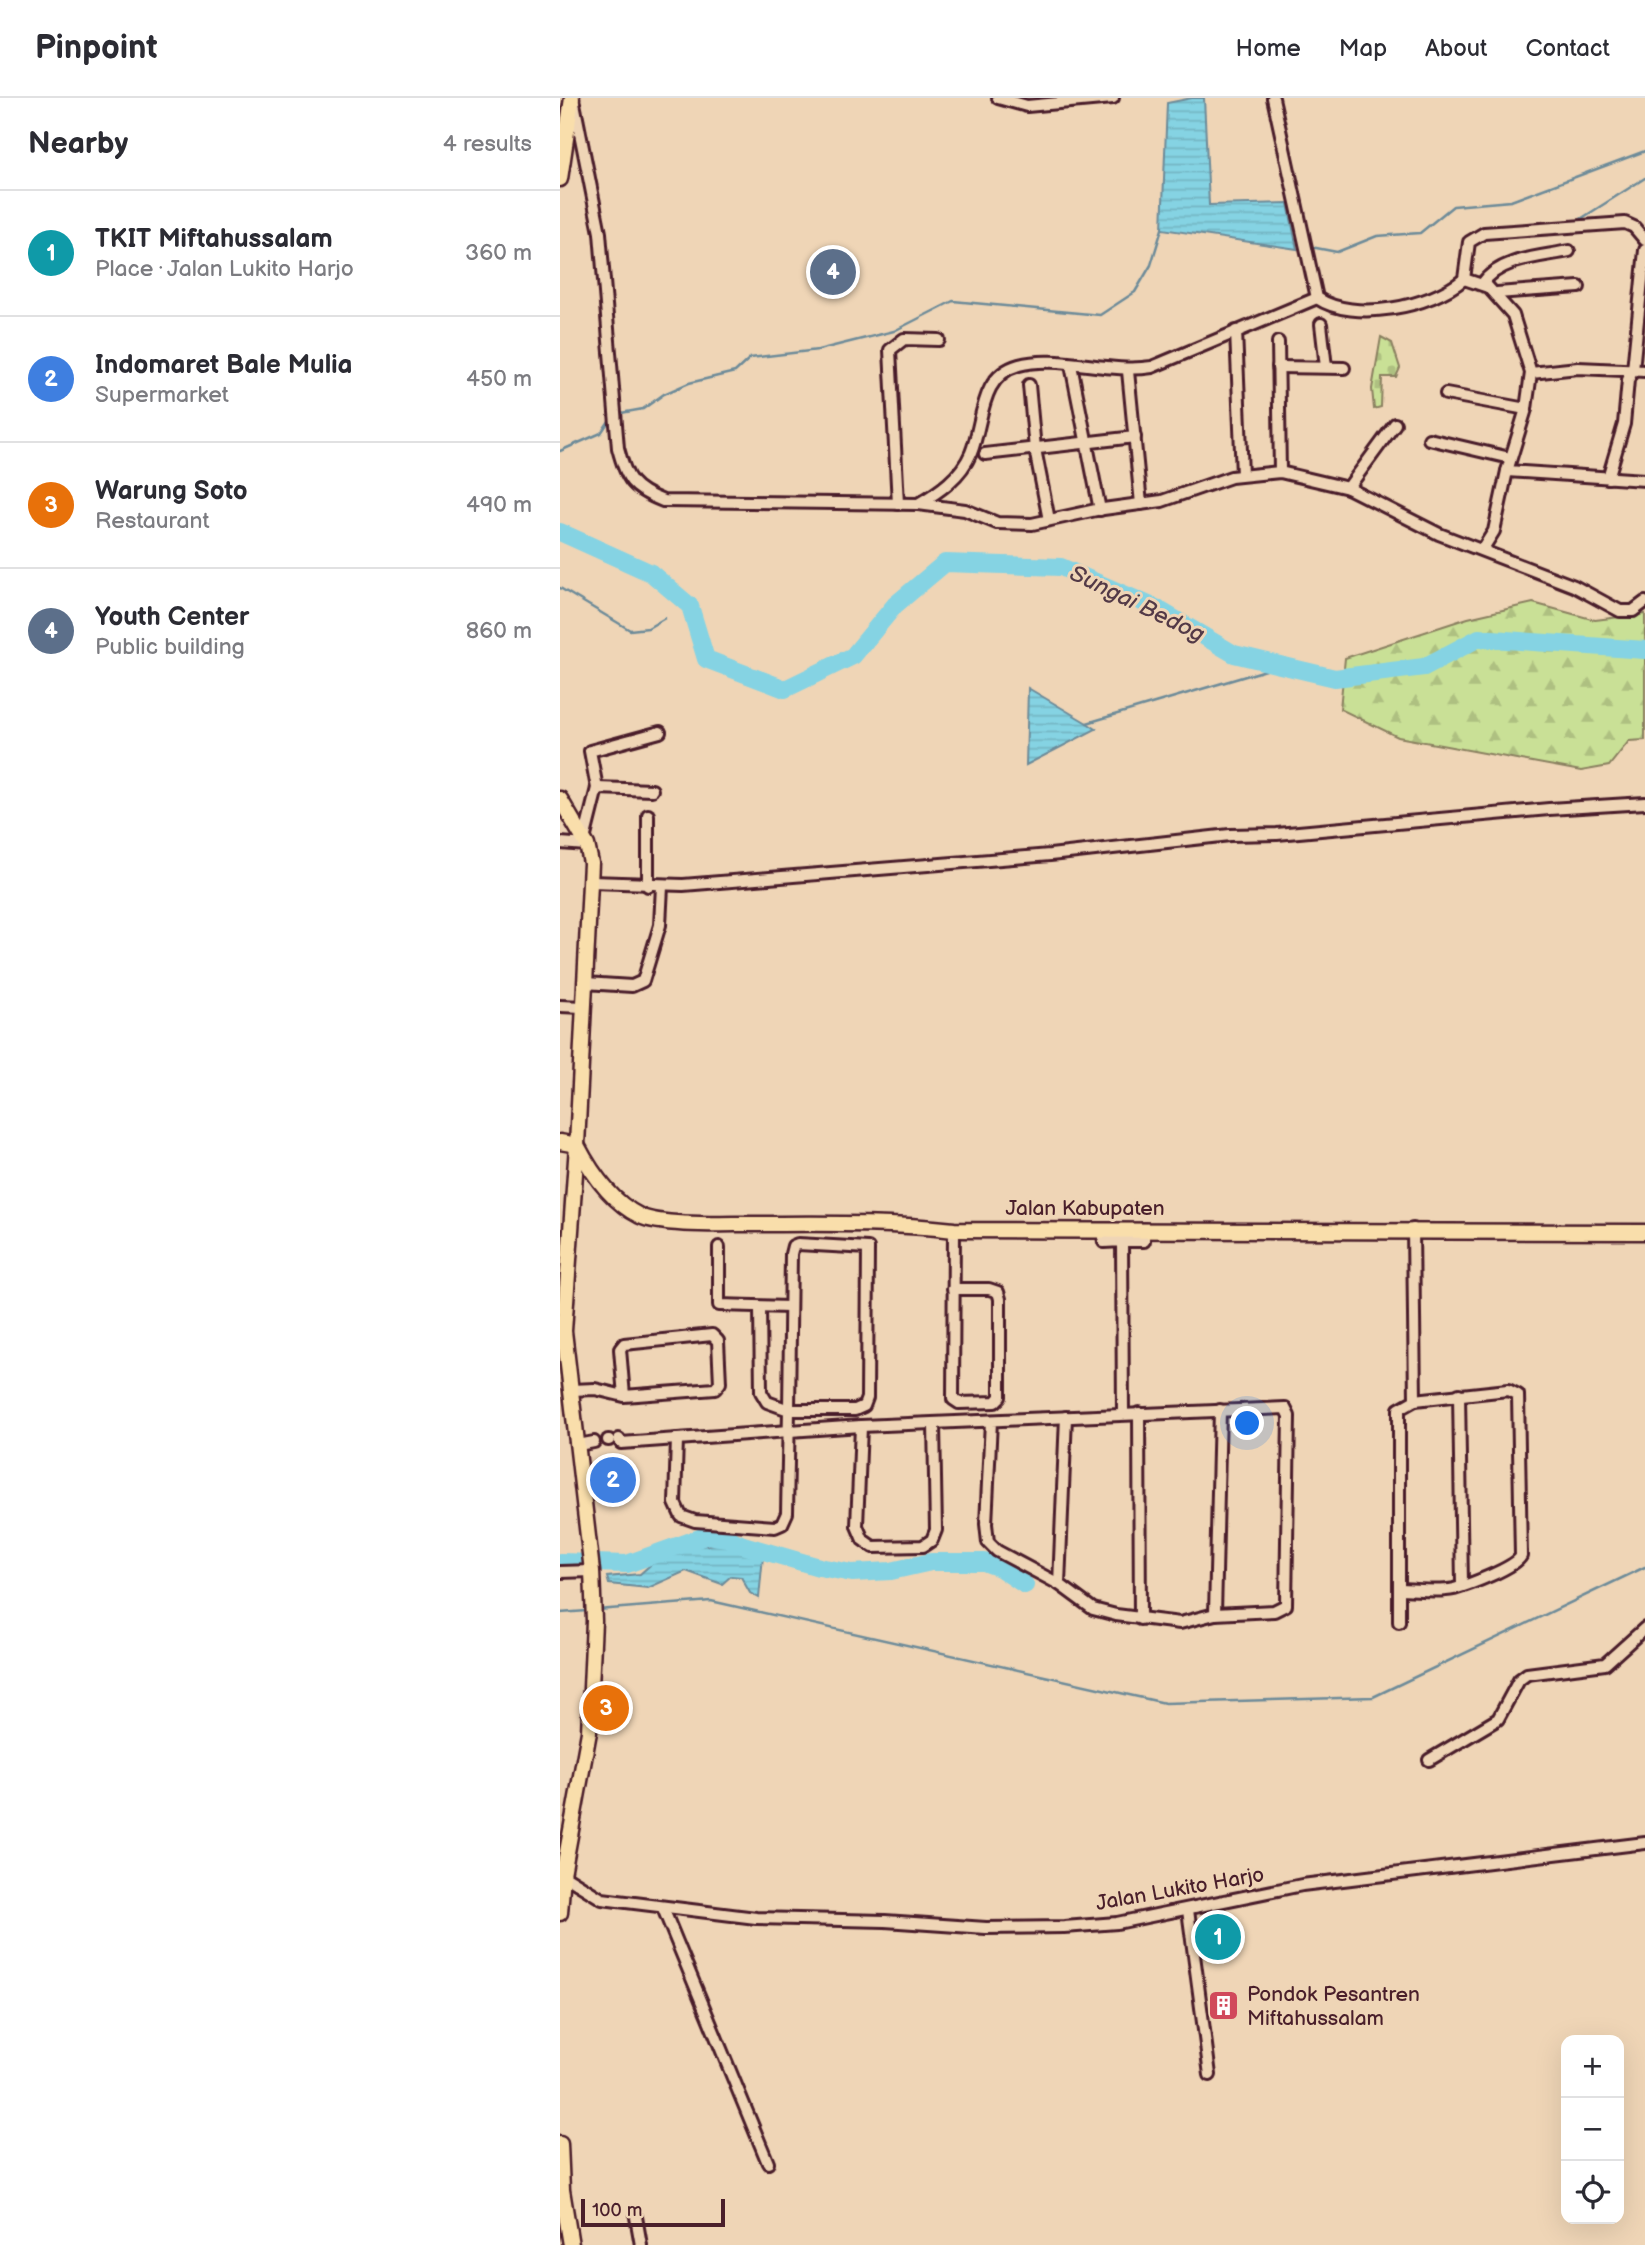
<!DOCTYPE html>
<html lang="en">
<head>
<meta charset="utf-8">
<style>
	body { margin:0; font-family:"Balsamiq Sans",sans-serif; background:#f2f2f3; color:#2b2b33 }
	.controls { position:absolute; right:21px; bottom:21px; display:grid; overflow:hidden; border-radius:14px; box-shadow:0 7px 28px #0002 }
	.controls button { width:63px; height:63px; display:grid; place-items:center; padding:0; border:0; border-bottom:2px solid #e1e1e2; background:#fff; color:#2b2b33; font:35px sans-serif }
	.scale { position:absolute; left:21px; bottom:18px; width:144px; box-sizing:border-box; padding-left:7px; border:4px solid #4a1f2b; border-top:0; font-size:19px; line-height:24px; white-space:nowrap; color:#4a1f2b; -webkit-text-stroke:5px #efd5b6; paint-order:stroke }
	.you { position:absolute; left:688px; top:1326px; width:24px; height:24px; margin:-18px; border:5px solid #fff; border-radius:50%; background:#1a73e8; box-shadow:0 0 0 10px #1a73e833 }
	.badge { display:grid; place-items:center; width:46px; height:46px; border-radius:50%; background:#d93025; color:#fff; font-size:23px; font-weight:700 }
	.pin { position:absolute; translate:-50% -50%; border:4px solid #fff; box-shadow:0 2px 7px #0006 }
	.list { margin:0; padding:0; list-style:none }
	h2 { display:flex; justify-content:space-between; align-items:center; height:91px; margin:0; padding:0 28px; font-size:30px }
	h2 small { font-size:23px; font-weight:400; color:#7c7c81 }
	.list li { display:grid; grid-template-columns:46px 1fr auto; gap:21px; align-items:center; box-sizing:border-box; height:126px; padding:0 28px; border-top:2px solid #e1e1e2 }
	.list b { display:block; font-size:26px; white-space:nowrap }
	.list p { margin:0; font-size:23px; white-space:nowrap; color:#7c7c81 }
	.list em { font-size:23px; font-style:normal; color:#7c7c81 }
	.icon { flex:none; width:38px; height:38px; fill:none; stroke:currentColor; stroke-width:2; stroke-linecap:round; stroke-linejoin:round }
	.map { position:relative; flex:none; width:1085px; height:2147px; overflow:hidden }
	header { display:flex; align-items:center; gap:42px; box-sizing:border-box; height:98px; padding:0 35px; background:#fff; border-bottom:2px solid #e1e1e2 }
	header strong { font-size:33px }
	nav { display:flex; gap:38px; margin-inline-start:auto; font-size:24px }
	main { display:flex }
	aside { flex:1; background:#fff }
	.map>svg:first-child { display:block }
	.forest { fill:url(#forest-firs); stroke:#8a8060; stroke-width:2 }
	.cemetery { fill:url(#cemetery-stones); stroke:#8a8060; stroke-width:2 }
	.water { fill:url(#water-rules); stroke:#6d8b99; stroke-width:2 }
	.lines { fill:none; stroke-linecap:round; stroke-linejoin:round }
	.stream { stroke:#6d8b99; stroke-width:2.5 }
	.river { stroke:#85d3e3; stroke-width:18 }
	.minor-casing { stroke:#4a1f2b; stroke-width:16 }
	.major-casing { stroke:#4a1f2b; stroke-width:19 }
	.minor { stroke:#efd5b6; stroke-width:10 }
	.major { stroke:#f9deab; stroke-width:14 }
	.labels { text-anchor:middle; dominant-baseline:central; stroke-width:6; stroke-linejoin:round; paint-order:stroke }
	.street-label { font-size:21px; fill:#4a1f2b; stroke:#efd5b6 }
	.poi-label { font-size:21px; fill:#4a1f2b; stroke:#efd5b6; text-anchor:start }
	.water-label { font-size:23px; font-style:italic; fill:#533a47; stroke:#efd5b6 }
</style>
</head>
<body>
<header>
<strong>Pinpoint</strong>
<nav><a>Home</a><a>Map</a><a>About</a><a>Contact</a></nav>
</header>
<main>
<aside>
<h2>Nearby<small>4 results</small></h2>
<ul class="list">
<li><span class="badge" style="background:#0f9aa8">1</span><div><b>TKIT Miftahussalam</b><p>Place · Jalan Lukito Harjo</p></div><em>360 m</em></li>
<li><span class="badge" style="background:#3f7fe0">2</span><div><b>Indomaret Bale Mulia</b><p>Supermarket</p></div><em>450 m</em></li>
<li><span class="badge" style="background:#e8710a">3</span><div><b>Warung Soto</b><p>Restaurant</p></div><em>490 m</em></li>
<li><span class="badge" style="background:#5c6f8a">4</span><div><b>Youth Center</b><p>Public building</p></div><em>860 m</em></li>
</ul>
</aside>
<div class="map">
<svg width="1085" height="2147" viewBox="0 0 1085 2147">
	<defs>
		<pattern id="forest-firs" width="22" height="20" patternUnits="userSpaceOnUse" patternTransform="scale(1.75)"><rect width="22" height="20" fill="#c9e096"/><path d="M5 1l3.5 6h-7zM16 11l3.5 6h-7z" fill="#aec081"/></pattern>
		<pattern id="cemetery-stones" width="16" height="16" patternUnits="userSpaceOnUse" patternTransform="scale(1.75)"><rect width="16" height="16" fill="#c9e096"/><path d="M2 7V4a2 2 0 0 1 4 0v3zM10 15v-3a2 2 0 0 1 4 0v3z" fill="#aec081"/></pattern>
		<pattern id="water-rules" width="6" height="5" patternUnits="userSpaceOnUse" patternTransform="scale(1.75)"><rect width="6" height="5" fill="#85d3e3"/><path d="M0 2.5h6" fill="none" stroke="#74b5c3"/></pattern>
	</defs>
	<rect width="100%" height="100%" fill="#efd5b6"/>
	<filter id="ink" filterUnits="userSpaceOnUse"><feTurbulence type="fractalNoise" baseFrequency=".0143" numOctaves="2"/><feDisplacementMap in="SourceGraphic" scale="14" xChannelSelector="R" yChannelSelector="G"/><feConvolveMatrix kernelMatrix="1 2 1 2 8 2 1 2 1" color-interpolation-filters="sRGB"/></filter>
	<g filter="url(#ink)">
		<path class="forest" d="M973,505L1035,522L1085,516V642L1069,643L1049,668L1021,673L838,639L780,611L785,560L908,520Z"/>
		<path class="cemetery" d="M821,239L832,245L840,270L836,279H822L821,309L814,311L812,291Z"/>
		<g class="water">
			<path d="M632,0H644L649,107L728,105L737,151L602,131L607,5Z"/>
			<path d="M468,590L527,625L536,631L466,667Z"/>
			<path d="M167,1445L203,1458L199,1500L190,1495L181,1479L171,1478L162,1486L126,1473L88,1490L49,1486L47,1479L80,1476L96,1462L136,1448Z"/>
		</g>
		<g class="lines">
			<g class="stream">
				<path d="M464,0H465"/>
				<path d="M1019,122L1085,80"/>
				<path d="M751,149L777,154L817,138L860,135L893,108L951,103L1085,53"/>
				<path d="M61,315L83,311L104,296L129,285L175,274L190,260L258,252L334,233L393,203L540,217L575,194L591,167L602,131"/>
				<path d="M0,353L41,335L51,320"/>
				<path d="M0,490L70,532L88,530L105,520"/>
				<path d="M527,625L723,567"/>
				<path d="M37,1512L151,1503L605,1605L813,1599L1085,1469"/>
				<path d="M0,1515L27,1513"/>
			</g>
			<g class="river">
				<path d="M0,434L91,475L130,508L146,561L225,591L293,558L335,507L385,465L501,469L596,510L674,556L775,580L864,569L919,540L1085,552"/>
				<path d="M0,1464L67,1466L148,1437L167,1440L183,1447L259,1469L292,1475L331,1473L371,1464H424L440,1470L465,1487"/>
			</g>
			<defs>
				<g id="minor">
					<path d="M438,0L467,8L553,0"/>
					<path d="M713,0L757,200C794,225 871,209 904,181L928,189L953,217L971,275L966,311L947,373L934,433L922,452"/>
					<path d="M14,5L40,135L58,350C66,381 72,391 103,403L358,406C379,394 401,379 411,355C424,323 419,278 459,267C496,256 549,276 592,269L757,200"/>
					<path d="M904,181L909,144L924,135L1065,125L1074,129L1085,142"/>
					<path d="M922,186C940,160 980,159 1009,153"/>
					<path d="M937,195L1019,189"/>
					<path d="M761,226L766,269"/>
					<path d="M676,233L682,377"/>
					<path d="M718,244L720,374"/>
					<path d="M511,267L540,412"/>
					<path d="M718,269L784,270"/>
					<path d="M568,273L581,406"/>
					<path d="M971,275L1018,270L1085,273"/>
					<path d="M469,287L475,351L489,422"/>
					<path d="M886,296L966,311"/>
					<path d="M869,341L950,360"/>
					<path d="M425,356L575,339"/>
					<path d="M947,373L1085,382"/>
					<path d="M1048,380L1064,326L1068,282L1073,272L1085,152"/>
					<path d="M788,390L835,326"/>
					<path d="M338,406L330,252L344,241L379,242"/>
					<path d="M358,406L405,412L437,425L472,426L536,412L602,403L671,379L720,374L788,390L879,436L1014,488L1060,513H1073L1085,504"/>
					<path d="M37,690L92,692"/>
					<path d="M24,742L37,690L30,653L100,634"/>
					<path d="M0,745L27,747"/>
					<path d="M31,784L123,787L490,757L670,737L717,736L989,711L1085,705"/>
					<path d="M88,788V717"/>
					<path d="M25,885L72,888L83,883L100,827L102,788"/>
					<path d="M0,908L23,909"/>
					<path d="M542,1131L544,1144L562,1143L563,1316"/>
					<path d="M562,1143H584V1131"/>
					<path d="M238,1146L308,1150L307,1300L304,1308L295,1312H229L231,1156L233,1148Z"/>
					<path d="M159,1149V1207L229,1209"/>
					<path d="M393,1191H429L438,1194L440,1201V1299L435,1304L399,1305L393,1301L394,1132"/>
					<path d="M12,1292L35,1291L64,1298L155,1291L160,1285L158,1243L152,1237L64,1246L60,1251L64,1298"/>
					<path d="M899,1296L902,1487"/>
					<path d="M579,1315L580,1521"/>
					<path d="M301,1328L297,1428L303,1442L313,1449L363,1448L372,1442L376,1432L374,1326"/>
					<path d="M59,1341L61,1345L301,1328L725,1310L729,1318L726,1507L714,1513L655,1516L620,1525L556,1517L533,1511L499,1486L437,1453L428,1444L426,1426L431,1323"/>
					<path d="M117,1341L115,1405L121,1418L135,1423L215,1429L222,1426L227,1415L229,1312L207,1304L201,1294L200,1209"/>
					<path d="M48,1342H49"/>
					<path d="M18,1347L34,1344"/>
					<path d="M0,1474L32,1473"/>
					<path d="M499,1486L506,1319"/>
					<path d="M839,1491C856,1491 877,1495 894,1491C908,1487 955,1470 961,1458L958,1297L948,1292L855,1302"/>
					<path d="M655,1516L660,1312"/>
					<path d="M839,1524V1311L855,1302L853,1131"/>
					<path d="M869,1662L938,1621L959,1582L967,1576L1045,1566L1085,1530"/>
					<path d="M0,1775L42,1801L196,1820L325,1823L426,1830L504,1829L557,1825L742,1787L1085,1745"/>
					<path d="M103,1810L208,2065"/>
					<path d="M628,1812L650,1977"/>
					<path d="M76,2119L81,2147"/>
				</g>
				<g id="major">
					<path d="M0,81L12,0"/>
					<path d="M0,701L27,747L31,765L17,1047L4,1233L32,1473L34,1523L29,1634L3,1776L0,1815"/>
					<path d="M0,1044L17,1047C31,1074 51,1104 80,1118C101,1128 161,1126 186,1126C255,1126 324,1124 394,1132L1085,1134"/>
					<path d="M0,2046L2,2092L11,2147"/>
				</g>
			</defs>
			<use href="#minor" class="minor-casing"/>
			<use href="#major" class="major-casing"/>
			<use href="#minor" class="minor"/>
			<use href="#major" class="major"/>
		</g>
	</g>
	<defs>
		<symbol id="building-square" viewBox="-11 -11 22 22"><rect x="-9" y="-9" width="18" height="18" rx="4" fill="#d1495b" stroke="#efd5b6"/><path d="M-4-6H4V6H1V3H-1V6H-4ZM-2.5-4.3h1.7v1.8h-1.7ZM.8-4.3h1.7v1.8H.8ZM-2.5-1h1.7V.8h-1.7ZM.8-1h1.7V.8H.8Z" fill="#fff"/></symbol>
	</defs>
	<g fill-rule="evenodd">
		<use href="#building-square" x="646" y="1890" width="35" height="35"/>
	</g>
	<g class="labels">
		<g class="street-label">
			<text x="525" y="1110">Jalan Kabupaten</text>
			<text transform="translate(620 1791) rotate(-10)">Jalan Lukito Harjo</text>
		</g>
		<g class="poi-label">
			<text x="687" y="1896">Pondok Pesantren<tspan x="687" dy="24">Miftahussalam</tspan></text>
		</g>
		<g class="water-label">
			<text transform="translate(577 506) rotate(26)">Sungai Bedog</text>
		</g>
	</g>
</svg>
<div class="controls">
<button>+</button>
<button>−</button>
<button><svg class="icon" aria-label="locate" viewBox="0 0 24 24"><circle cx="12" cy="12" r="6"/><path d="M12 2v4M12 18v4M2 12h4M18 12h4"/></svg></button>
</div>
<div class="scale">100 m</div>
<div class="you"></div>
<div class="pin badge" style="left:658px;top:1839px;background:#0f9aa8">1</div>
<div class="pin badge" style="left:53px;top:1382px;background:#3f7fe0">2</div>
<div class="pin badge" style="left:46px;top:1610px;background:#e8710a">3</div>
<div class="pin badge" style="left:273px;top:174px;background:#5c6f8a">4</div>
</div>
</main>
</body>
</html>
